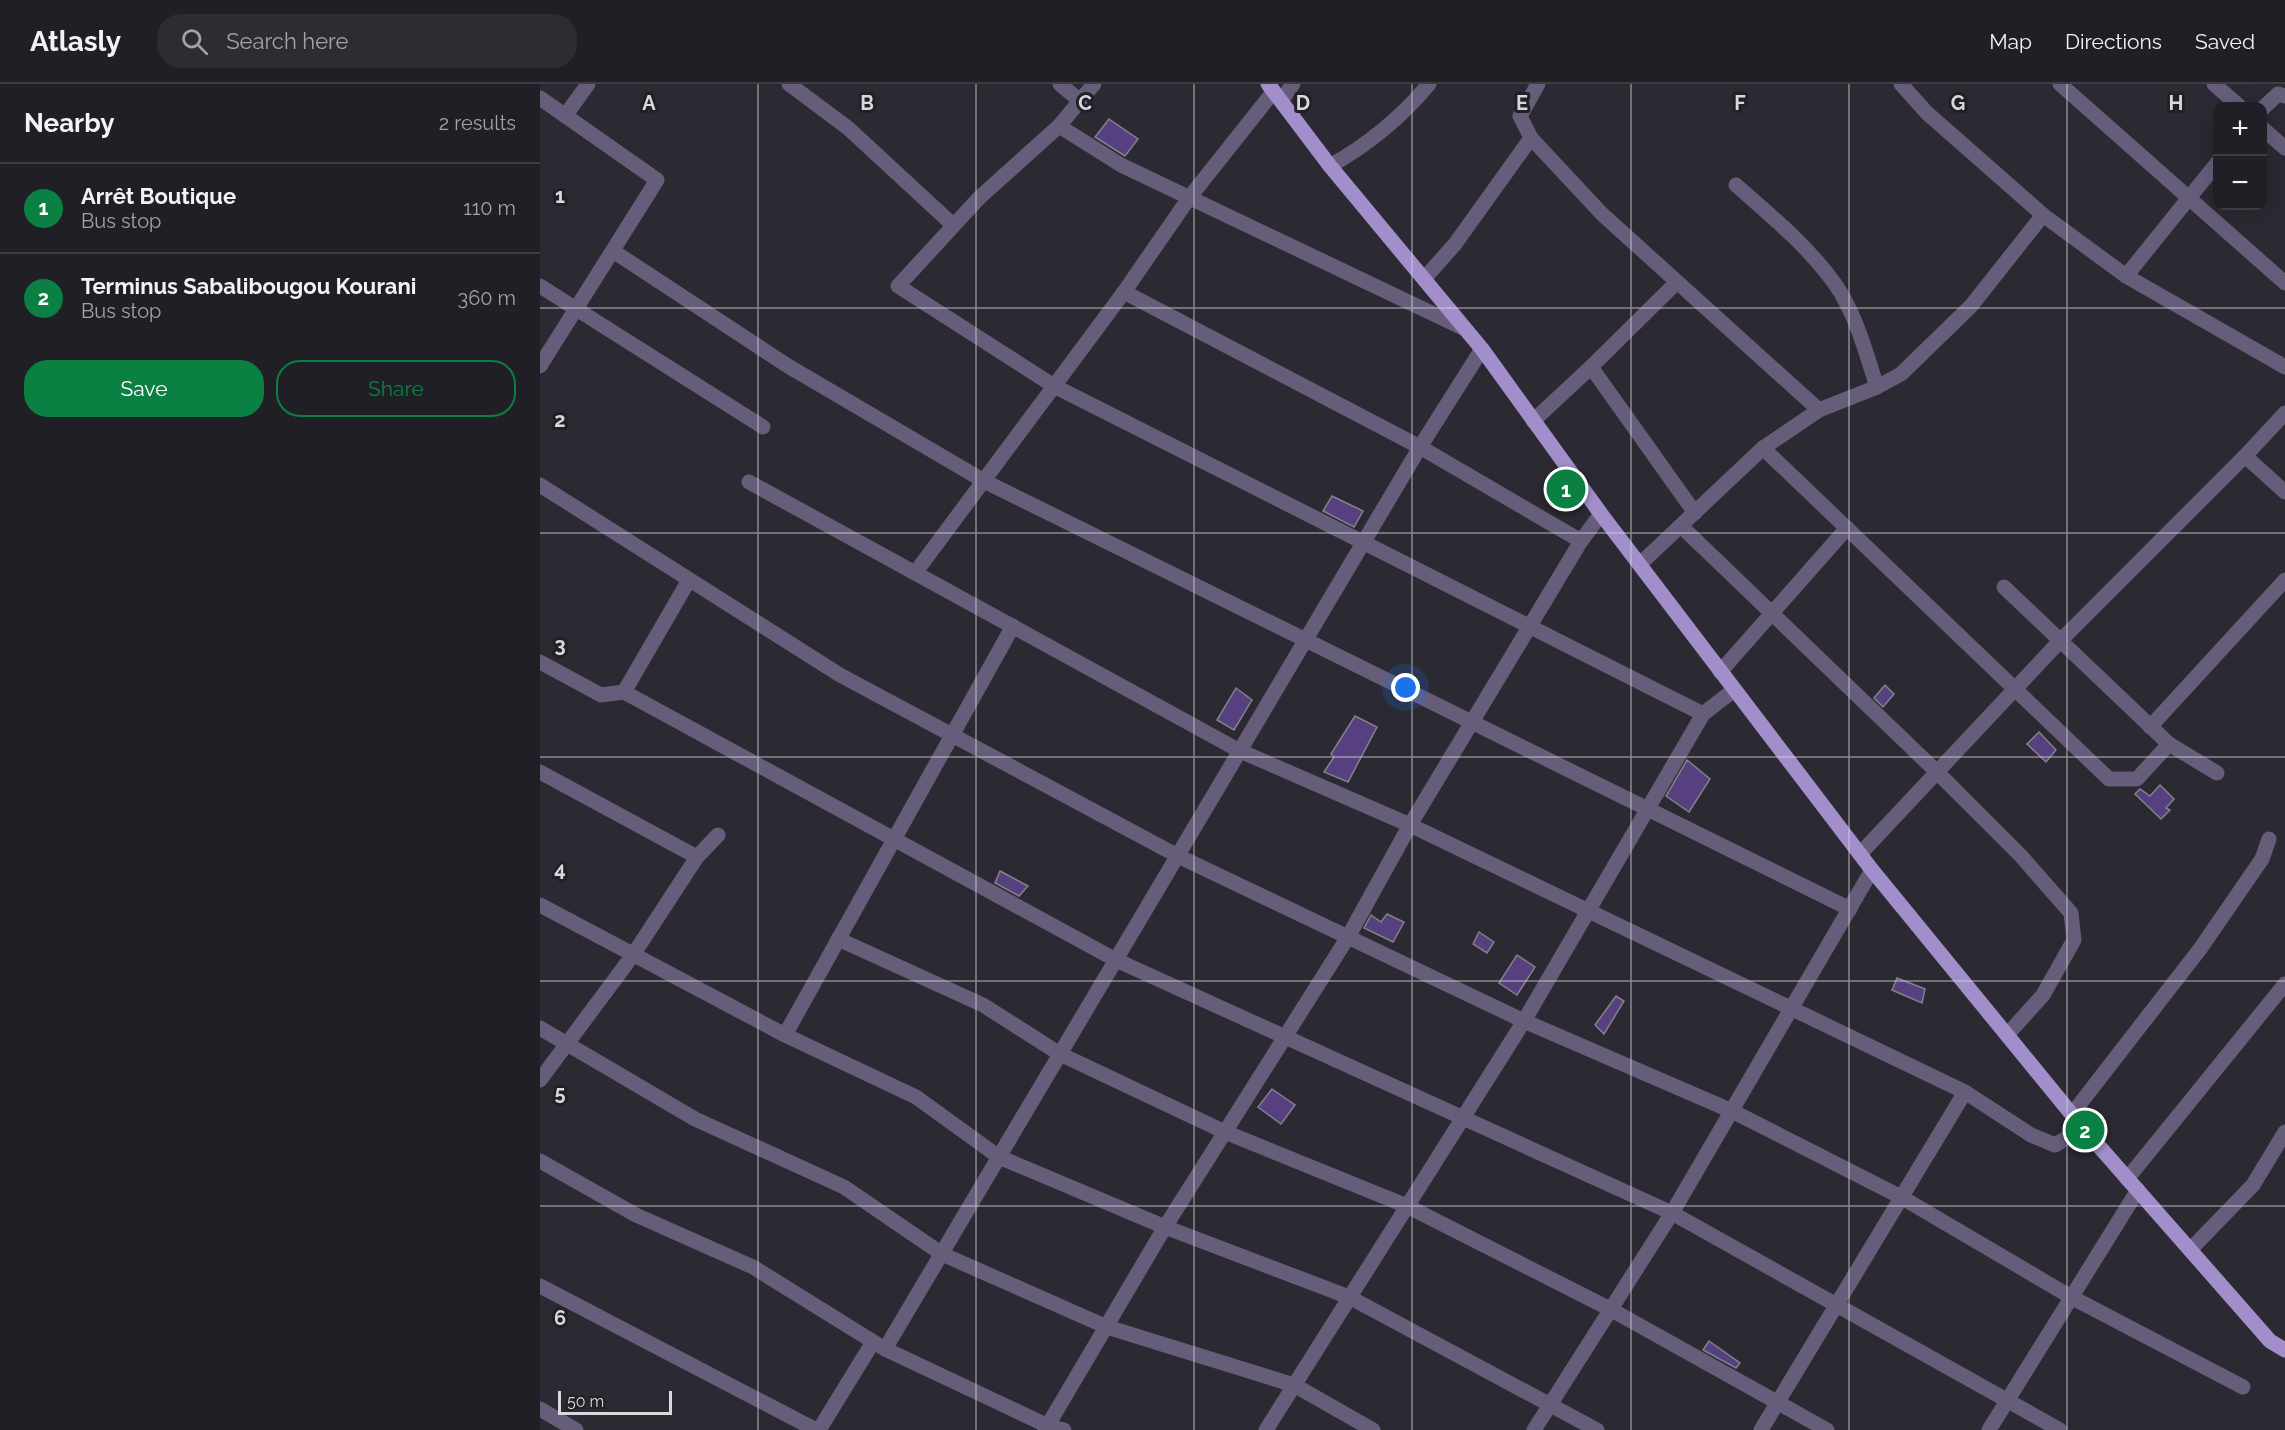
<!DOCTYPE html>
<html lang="en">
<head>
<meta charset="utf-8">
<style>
	body { margin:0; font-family:Raleway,sans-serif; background:#2d2c32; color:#f1f3f6 }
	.controls { position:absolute; right:18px; top:18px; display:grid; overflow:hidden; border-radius:12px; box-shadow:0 6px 24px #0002 }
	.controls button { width:54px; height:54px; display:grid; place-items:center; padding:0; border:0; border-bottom:2px solid #3d3d42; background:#201f25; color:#f1f3f6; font:30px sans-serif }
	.scale { position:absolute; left:18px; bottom:15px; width:114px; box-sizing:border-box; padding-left:6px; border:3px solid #d9d8dd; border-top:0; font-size:16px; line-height:21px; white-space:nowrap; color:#d9d8dd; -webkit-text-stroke:4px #221f27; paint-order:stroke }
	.you { position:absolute; left:866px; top:604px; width:21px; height:21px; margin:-15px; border:4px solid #fff; border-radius:50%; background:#1a73e8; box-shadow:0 0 0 9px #1a73e833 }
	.badge { display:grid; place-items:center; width:39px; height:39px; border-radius:50%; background:#0b8043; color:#fff; font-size:20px; font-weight:700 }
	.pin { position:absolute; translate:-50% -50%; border:3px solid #fff; box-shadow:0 2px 6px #0006 }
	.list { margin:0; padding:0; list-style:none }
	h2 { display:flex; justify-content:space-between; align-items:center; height:78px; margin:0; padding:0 24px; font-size:26px }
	h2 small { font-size:20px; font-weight:400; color:#a2a2a7 }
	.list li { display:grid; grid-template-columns:39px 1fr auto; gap:18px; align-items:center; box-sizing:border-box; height:90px; padding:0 24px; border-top:2px solid #3d3d42 }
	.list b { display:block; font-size:22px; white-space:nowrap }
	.list p { margin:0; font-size:20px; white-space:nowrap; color:#a2a2a7 }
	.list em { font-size:20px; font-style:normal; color:#a2a2a7 }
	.actions { display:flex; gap:12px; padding:18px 24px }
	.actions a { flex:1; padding:14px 0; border:2px solid #0b8043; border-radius:24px; text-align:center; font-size:21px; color:#0b8043 }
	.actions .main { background:#0b8043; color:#fff }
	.icon { flex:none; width:33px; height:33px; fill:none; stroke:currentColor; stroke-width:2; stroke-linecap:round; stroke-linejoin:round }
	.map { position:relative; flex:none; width:1745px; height:1346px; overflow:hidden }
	header { display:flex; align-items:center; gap:36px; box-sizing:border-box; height:84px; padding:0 30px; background:#201f25; border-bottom:2px solid #3d3d42 }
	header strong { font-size:28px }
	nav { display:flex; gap:33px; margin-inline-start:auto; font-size:21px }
	.search { width:420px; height:54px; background:#2d2c32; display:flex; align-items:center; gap:15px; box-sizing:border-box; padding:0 21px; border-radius:24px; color:#a2a2a7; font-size:22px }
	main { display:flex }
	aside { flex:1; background:#201f25 }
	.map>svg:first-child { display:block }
	.building { fill:#574080; stroke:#84818b; stroke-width:1.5 }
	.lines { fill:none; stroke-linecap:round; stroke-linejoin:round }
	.minor { stroke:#665d7a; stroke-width:15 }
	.major { stroke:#a18eca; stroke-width:15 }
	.grid { fill:none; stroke:#d9d8dd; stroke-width:1.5; stroke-opacity:0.55 }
	.grid-label { font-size:20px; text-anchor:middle; font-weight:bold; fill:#d9d8dd; stroke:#221f27; stroke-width:6; stroke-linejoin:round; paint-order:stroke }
</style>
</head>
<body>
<header>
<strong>Atlasly</strong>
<div class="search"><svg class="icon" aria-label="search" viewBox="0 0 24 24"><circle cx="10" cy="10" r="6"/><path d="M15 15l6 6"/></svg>Search here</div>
<nav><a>Map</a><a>Directions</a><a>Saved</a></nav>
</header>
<main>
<aside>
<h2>Nearby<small>2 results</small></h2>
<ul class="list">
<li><span class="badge">1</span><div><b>Arrêt Boutique</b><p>Bus stop</p></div><em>110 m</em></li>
<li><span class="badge">2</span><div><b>Terminus Sabalibougou Kourani</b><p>Bus stop</p></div><em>360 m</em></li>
</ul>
<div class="actions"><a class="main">Save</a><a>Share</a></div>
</aside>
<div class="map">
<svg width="1745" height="1346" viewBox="0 0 1745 1346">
	<rect width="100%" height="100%" fill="#2b2931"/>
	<g class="building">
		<path d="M569,35L598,55L585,72L555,53Z"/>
		<path d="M792,412L823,427L814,443L783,427Z"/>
		<path d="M1345,601L1354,610L1343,623L1334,614Z"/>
		<path d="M696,604L712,616L694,646L677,636Z"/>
		<path d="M815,632L837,643L808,698L784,688L794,673L791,670Z"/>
		<path d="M1499,648L1516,666L1506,678L1487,660Z"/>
		<path d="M1147,676L1170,695L1149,728L1126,712Z"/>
		<path d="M1620,701L1634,715L1626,724L1630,726L1621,735L1595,710L1600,705L1610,712Z"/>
		<path d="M460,787L488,802L479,812L455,799Z"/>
		<path d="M847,830L864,838L853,858L824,844L831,831L841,838Z"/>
		<path d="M939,848L954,858L947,869L933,860Z"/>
		<path d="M977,871L995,883L977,911L959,899Z"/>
		<path d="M1357,894L1385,905L1382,919L1352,906Z"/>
		<path d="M1076,912L1084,917L1064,950L1055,941Z"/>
		<path d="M732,1005L755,1021L741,1040L718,1023Z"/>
		<path d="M1169,1257L1200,1279L1196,1284L1163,1266Z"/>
	</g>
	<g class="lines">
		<g class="minor">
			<path d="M249,0L308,44L413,141"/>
			<path d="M520,0L540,17"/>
			<path d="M554,0L519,42L439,114L358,202L514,302L1163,630"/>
			<path d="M998,0L980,32L991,54L1062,130L1279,326"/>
			<path d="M1361,0L1387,29L1503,131L1586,192L1745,283"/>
			<path d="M1520,0L1745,199"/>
			<path d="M1674,0L1699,22"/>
			<path d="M0,14L117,96L0,282"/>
			<path d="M741,17L753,0"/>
			<path d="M1722,25L1738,10L1745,12"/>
			<path d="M25,32L48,0"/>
			<path d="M519,42L581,81L925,245"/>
			<path d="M1722,44L1745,64"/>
			<path d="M790,82C829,60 860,35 889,0"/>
			<path d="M1196,101C1231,132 1268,162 1295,200C1316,230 1326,269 1337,303"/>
			<path d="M73,167L248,282L444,397L1310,825"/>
			<path d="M1586,192L1678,78"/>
			<path d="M884,195L915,160L991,54"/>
			<path d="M0,202L223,343"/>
			<path d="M584,208L880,363L1041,457"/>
			<path d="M1051,283L1136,199"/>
			<path d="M993,337L1051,283L1155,429"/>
			<path d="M1223,364L1569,695H1597L1629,660"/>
			<path d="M1705,372L1745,408"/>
			<path d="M209,398L700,667L870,741L1425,1008L1491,1051L1515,1061L1543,1044"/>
			<path d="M0,401L300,591L638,772L984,937L1192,1027L1361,1113L1531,1213L1703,1303"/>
			<path d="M1142,443L1397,688L1481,772L1531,829L1534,856L1503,911L1467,951"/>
			<path d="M1100,480L1223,364L1279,326L1337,303L1361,290L1431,222L1503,131"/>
			<path d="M375,489L584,208L649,114L734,7"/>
			<path d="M1464,503L1629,660L1677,689"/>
			<path d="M0,578L61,611L84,608L576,876L1132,1129L1520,1346"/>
			<path d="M1180,588L1307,444"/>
			<path d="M84,608L149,496"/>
			<path d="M1610,643L1745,496"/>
			<path d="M0,688L157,773"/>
			<path d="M1320,770L1520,557L1705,372L1745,329"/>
			<path d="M0,821L245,951L376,1013L459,1073L625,1143L809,1213L1057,1346"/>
			<path d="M298,855L443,921L520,970L685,1048L867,1122L1070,1225L1287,1346"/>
			<path d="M0,944L155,1035L304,1103L402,1170L567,1243L754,1301L833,1346"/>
			<path d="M245,951L473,542"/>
			<path d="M0,996L93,871L157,773L178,751"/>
			<path d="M1532,1030L1660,865L1722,775L1729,755"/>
			<path d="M0,1077L96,1131L213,1183L345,1265L508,1342L524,1346"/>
			<path d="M1587,1095L1745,900"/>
			<path d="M1650,1166L1713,1101L1745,1048"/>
			<path d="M0,1202L276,1346"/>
			<path d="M345,1265L880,363L942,265"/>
			<path d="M0,1325L36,1346"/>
			<path d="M279,1346L333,1258"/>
			<path d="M505,1346L625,1143L808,853L870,741L1041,457L1061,430"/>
			<path d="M726,1346L984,937L1163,630L1194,606"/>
			<path d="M994,1346L1132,1129L1332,786"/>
			<path d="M1221,1346L1425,1008"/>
			<path d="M1449,1346L1598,1106"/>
		</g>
		<path class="major" d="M728,0L790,82L942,265L1061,430L1332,786L1543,1044L1730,1257L1745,1266"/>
	</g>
	<path class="grid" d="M218,0V1346M436,0V1346M654,0V1346M872,0V1346M1091,0V1346M1309,0V1346M1527,0V1346M0,224H1745M0,449H1745M0,673H1745M0,897H1745M0,1122H1745"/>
	<g class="grid-label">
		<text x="109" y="26">A</text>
		<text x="327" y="26">B</text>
		<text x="545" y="26">C</text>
		<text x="763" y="26">D</text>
		<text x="982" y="26">E</text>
		<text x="1200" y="26">F</text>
		<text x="1418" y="26">G</text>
		<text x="1636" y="26">H</text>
		<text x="20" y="119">1</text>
		<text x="20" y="343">2</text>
		<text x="20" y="568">3</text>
		<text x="20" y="792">4</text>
		<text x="20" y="1016">5</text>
		<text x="20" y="1241">6</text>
	</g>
</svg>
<div class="controls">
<button>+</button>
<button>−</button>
</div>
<div class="scale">50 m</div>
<div class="you"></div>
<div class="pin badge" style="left:1026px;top:405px">1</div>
<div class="pin badge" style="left:1545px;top:1046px">2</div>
</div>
</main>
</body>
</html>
